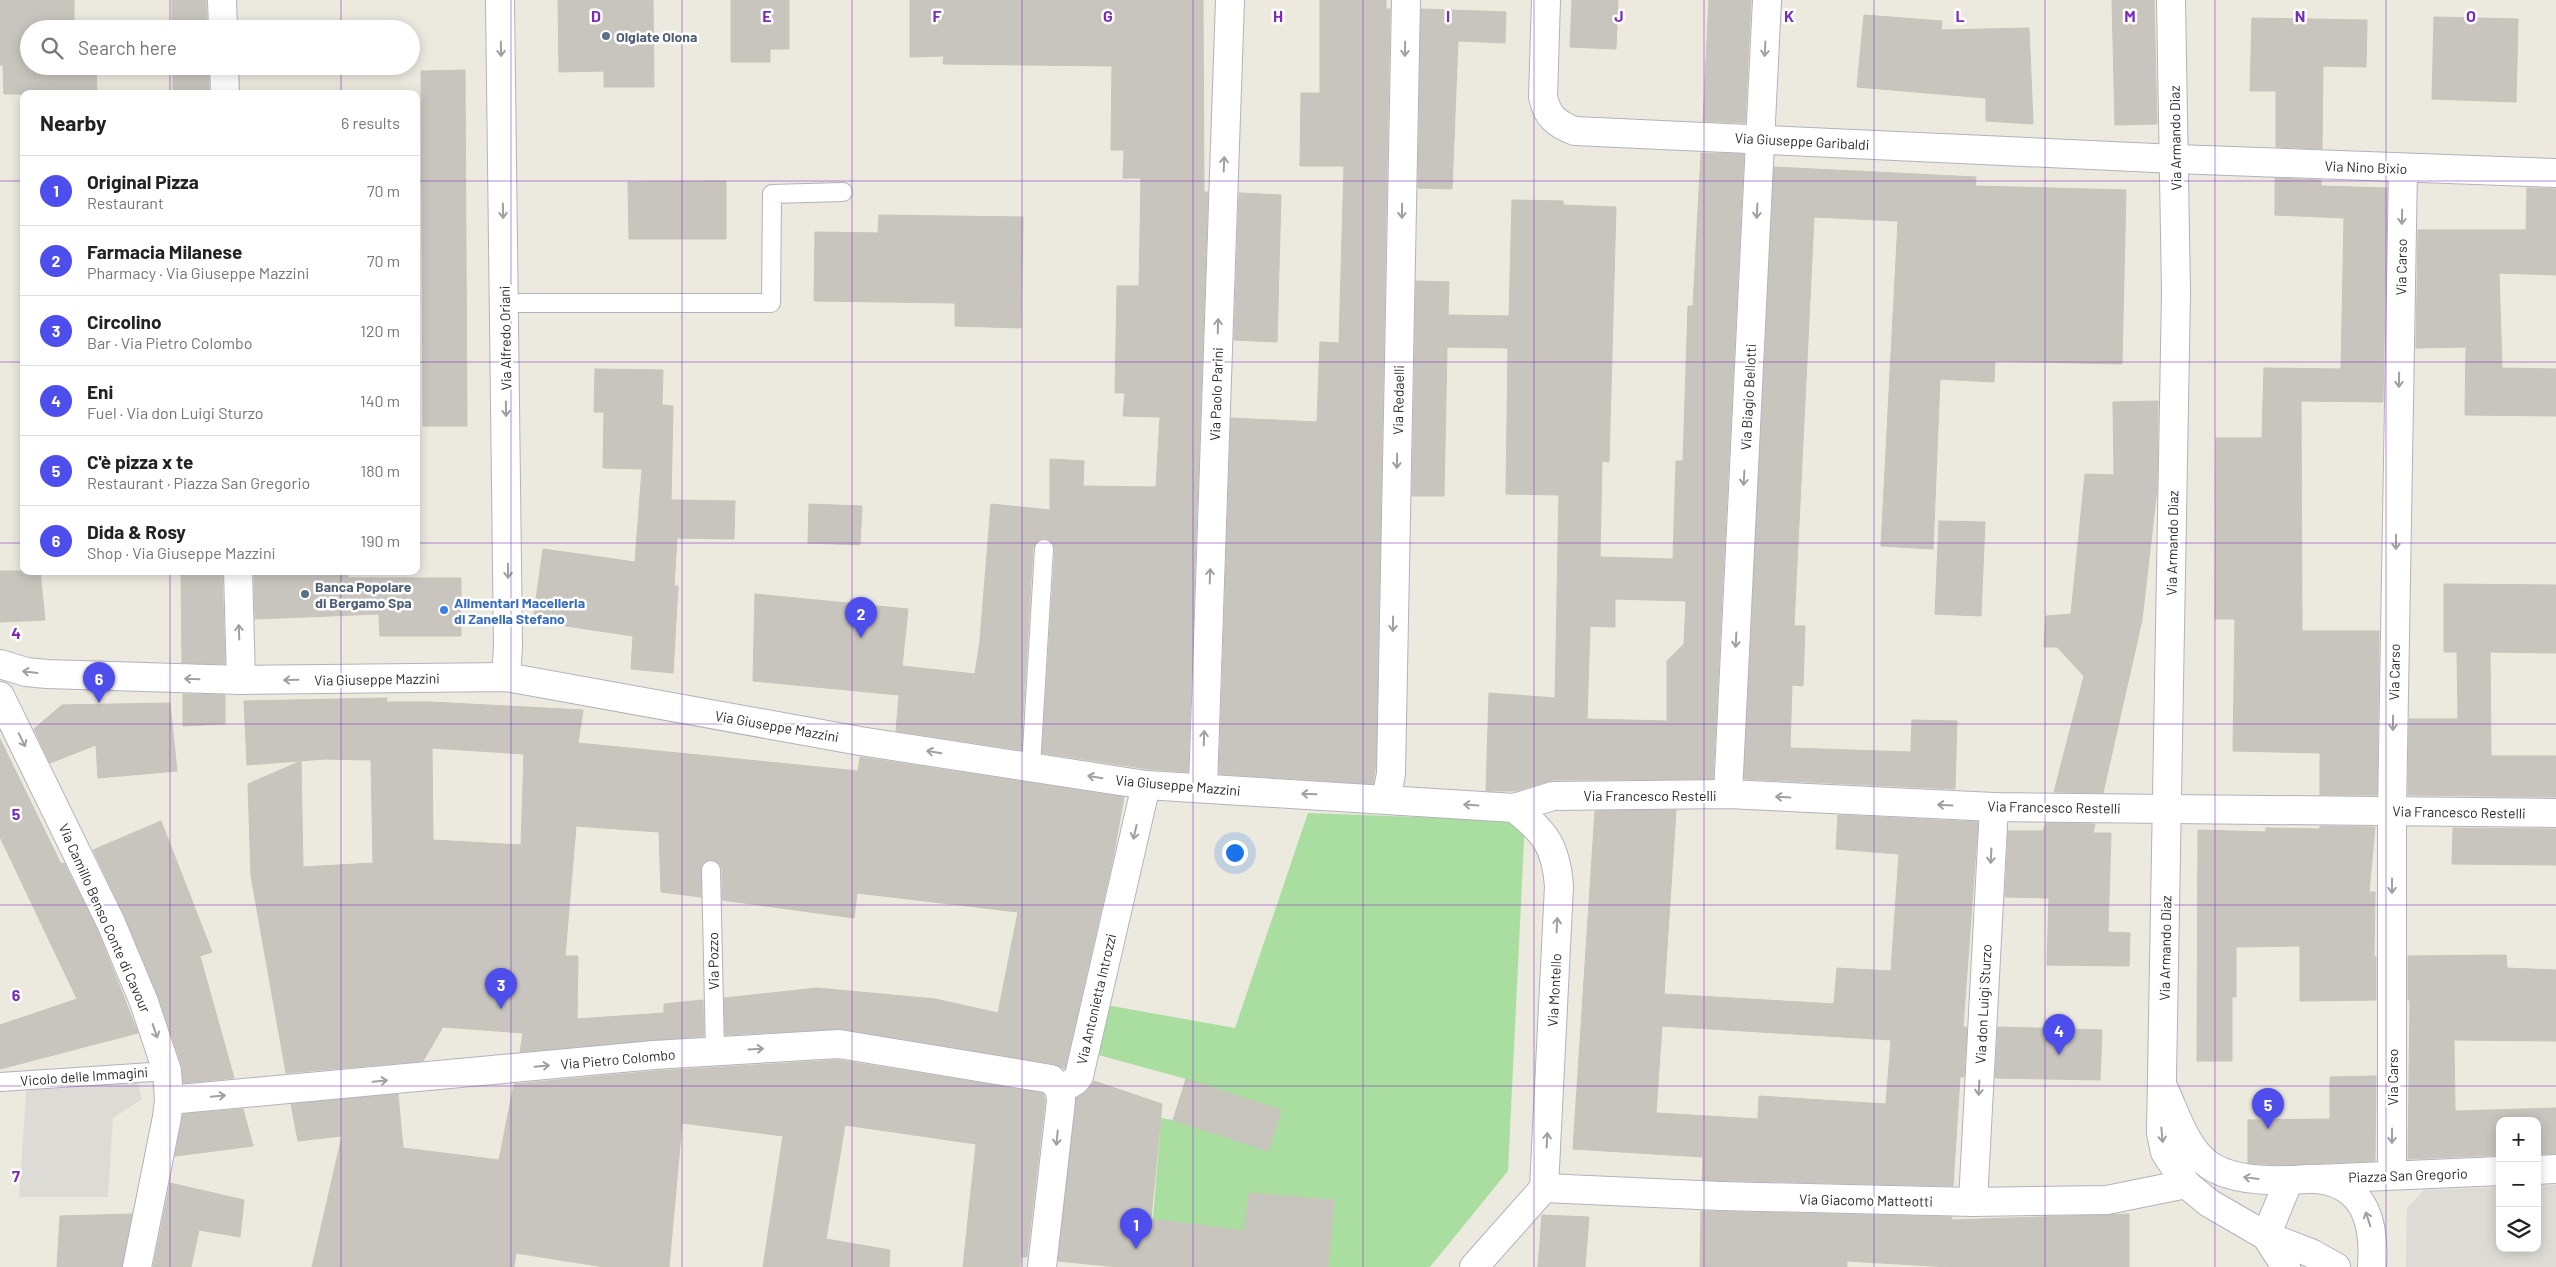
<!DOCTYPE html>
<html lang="en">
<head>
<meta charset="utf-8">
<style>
	body { margin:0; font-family:Barlow,sans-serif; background:#f6f6f6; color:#222 }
	.controls { position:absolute; right:15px; bottom:15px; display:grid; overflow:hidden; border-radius:10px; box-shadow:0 2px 12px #0003 }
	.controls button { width:45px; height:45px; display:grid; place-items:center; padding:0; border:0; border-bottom:1px solid #e0e0e0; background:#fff; color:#222; font:25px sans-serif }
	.you { position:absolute; left:1234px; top:852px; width:18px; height:18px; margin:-12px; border:4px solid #fff; border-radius:50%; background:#1a73e8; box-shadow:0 0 0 8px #1a73e833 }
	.badge { display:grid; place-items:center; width:32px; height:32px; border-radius:50%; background:#4d4eeb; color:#fff; font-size:16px; font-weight:700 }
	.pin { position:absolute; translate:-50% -41px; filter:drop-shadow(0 1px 2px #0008) }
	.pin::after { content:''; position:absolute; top:26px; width:18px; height:15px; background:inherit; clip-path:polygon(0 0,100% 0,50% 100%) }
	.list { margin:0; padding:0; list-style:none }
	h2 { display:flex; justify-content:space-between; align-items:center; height:65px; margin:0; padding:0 20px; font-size:21px }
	h2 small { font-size:16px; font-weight:400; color:#767676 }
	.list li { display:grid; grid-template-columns:32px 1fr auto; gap:15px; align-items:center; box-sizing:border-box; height:70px; padding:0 20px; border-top:1px solid #e0e0e0 }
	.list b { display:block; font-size:19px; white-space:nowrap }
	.list p { margin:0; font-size:16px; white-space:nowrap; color:#767676 }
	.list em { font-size:16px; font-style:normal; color:#767676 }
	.icon { flex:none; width:28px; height:28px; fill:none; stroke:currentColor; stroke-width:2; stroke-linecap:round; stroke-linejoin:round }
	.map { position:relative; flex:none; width:2556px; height:1267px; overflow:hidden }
	.search { position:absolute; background:#fff; box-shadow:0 2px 12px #0003; left:20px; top:20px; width:400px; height:55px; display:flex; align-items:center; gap:12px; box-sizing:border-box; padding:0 18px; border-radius:28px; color:#767676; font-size:19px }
	.panel { position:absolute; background:#fff; box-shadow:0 2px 12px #0003; left:20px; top:90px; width:400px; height:485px; border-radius:10px }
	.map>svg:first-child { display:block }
	.green { fill:#aadea0 }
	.plaza { fill:#dddbd5 }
	.building { fill:#c8c5be; stroke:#c7c5b9; fill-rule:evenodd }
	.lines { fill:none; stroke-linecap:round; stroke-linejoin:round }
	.lane-casing { stroke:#b2b2be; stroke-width:20 }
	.street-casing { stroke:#b2b2be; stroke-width:30 }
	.secondary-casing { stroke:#b2b2be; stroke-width:30 }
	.lane { stroke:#fff; stroke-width:18 }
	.street { stroke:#fff; stroke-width:28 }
	.secondary { stroke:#fff; stroke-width:28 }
	.oneway { stroke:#a0a0a0 }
	.grid { fill:none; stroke:#7b2cbf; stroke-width:1; stroke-opacity:0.55 }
	.service-dot { fill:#5c6f8a; stroke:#fff; stroke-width:2 }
	.shop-dot { fill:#3f7fe0; stroke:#fff; stroke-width:2 }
	.labels { text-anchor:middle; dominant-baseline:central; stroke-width:5; stroke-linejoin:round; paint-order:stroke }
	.service-label { font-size:14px; font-weight:bold; fill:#4e5e75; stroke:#fff; text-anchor:start }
	.street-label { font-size:14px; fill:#2b2b2b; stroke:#fff }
	.shop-label { font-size:14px; font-weight:bold; fill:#366cbe; stroke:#fff; text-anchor:start }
	.grid-label { font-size:16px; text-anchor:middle; font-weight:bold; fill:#7b2cbf; stroke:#fff; stroke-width:5; stroke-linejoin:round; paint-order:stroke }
</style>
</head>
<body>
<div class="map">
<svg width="2556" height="1267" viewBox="0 0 2556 1267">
	<rect width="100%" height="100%" fill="#ece9df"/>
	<path class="green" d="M1308,813L1525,821L1508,1171L1430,1267H1328L1334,1200L1249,1193L1244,1231L1153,1219L1161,1118L1173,1120L1268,1150L1281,1110L1186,1079L1084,1051L1095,1003L1235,1028Z"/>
	<g class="plaza">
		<path d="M135,1073L142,1099L113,1118L108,1197H19L27,1080Z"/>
		<path d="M2556,1185V1267H2406L2407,1208L2424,1190L2500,1187V1248H2537V1186Z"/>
	</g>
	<g class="building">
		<path d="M0,0H74V22L95,21L96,29H29V66H96L97,94H4L3,65H0Z"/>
		<path d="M172,0H206L207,29H172Z"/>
		<path d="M558,0H653L654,87H604V71L559,72Z"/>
		<path d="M731,0H789V49H770V62H731Z"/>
		<path d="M910,0H1203L1204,192H1208L1188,772L1148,769L1042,753L1055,550L1053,544L1045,538L1039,540L1033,548L1021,750L896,731L899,695L753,681L755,594L908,609L902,666L975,674L980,640L991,504L1050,510V459L1084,461L1083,486L1156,487L1160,417L1123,416L1125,393H1115L1117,286H1139L1141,178H1123L1124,150H1111L1112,66L943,64L944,56L910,57Z"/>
		<path d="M1320,0H1386V9H1390L1376,763L1373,784L1219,774L1231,418L1317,422L1320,342L1339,343L1344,166H1300L1301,93H1320Z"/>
		<path d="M1572,0H1618L1616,49L1570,47Z"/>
		<path d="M1709,0H1751L1745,123L1703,121Z"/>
		<path d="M2112,0H2154L2157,124L2115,125Z"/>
		<path d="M1421,9L1506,12L1505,43L1458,41L1452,189L1418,188Z"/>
		<path d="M1864,15L1942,21L1941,30L2029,28L2033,124L1986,121V98L1857,87Z"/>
		<path d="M2434,17L2518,19L2516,102L2432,99Z"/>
		<path d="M2252,18L2367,20L2366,67L2323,66L2322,149L2276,147V91H2250Z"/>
		<path d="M173,66H208L209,94H173Z"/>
		<path d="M465,70L467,426H423L421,71Z"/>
		<path d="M1701,153L1744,154L1713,779L1553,780L1515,791H1486L1489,693L1555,698L1559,495L1506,494L1508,348L1447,347L1444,496H1412L1416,281L1449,282L1448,315L1509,316L1512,200L1563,201V205L1616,207L1609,462L1602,461L1600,557L1673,559L1676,461H1683L1688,306H1693ZM1615,599L1686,601L1684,644L1667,661V721L1587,719L1590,626L1615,627Z"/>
		<path d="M1774,167L1976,177L1975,186L2126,190L2122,364L1995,361L1994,382L1940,379L1933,549L1881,546L1898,221L1814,217L1794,626H1805L1803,686L1792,685L1790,748L1911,752L1912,720L1957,721L1955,789L1744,779Z"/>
		<path d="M2275,178L2321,180V186L2387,188L2383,402L2301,401L2302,631H2379L2377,795H2320V753L2233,751L2235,619H2215L2216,438H2262L2264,368L2341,369L2344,218L2275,215Z"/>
		<path d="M726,181V239H629L628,182Z"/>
		<path d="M2527,188L2556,189V275L2499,273L2502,368L2556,369V416L2465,415L2466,347L2416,348L2418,230H2526Z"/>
		<path d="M1239,193L1281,195L1277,342L1234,340Z"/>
		<path d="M879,215L1023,217L1021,328L955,326V303L814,301L815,232L878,233Z"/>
		<path d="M595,369L663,370L662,405L673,406L671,500L735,501L734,539L677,538L674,586H678L673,673L631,669L633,636L533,621L543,549L635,562L642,469L603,468L604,412H594Z"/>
		<path d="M2158,401L2157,489L2142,620L2103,793L2054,792L2084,676L2057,647H2044L2046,616L2071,614L2085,474L2114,475L2113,402Z"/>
		<path d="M809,504L862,506L860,545L808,543Z"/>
		<path d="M1939,521L1985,522L1981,616L1935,614Z"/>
		<path d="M0,571H40L45,620L0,622Z"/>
		<path d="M181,571H222L225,664L182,663Z"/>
		<path d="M254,571H348V578H461V636H380L379,614L255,619Z"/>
		<path d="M2444,584L2556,585V653L2490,652L2491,756H2556V797L2408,795L2409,719H2458L2457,652H2444Z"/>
		<path d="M183,694L225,695V724L183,726Z"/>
		<path d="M387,698L386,702H431L583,710L578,743L858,771L860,757L1124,797L1113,858L1065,1069L1054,1064L841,1029L725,1035L724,998L817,988L935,999L998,1013L1018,912L857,893L854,918L722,900V869L720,864L711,859L702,865L701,897L661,892L659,832L576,826L565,956H578L577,1019L664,1013V1004L703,1000L704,1036L520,1052L523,1033L443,1027L423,1061L286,1073L251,876L248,784L301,761L303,867L373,863L371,760L325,759L247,765L244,701ZM432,748L524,754L521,845L433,840Z"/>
		<path d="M170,703L177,771L98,778L96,745L50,763L34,729L62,705Z"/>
		<path d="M0,739L61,864L64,863L97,929L138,1033L0,1069V1025L77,999L0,837Z"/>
		<path d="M1676,810L1664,994L1834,1004L1837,968L1891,971L1899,854L1836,849L1838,815L1978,822L1963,1027H1967L1964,1077H1960L1953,1186L1702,1180L1703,1157L1573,1149L1595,811ZM1662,1026L1891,1040L1886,1104L1759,1096L1758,1119L1656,1113Z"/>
		<path d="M161,821L212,952L200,956L234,1078L183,1083L182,1066L158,996L125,917L93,850Z"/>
		<path d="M2046,823L2095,824L2093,833H2111L2108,932L2130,933L2129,966L2047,965L2049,898L2005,897L2008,831H2043Z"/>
		<path d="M2320,826L2375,827L2369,892H2375L2374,957H2376V1000L2300,1001V946L2236,947V997H2232V1061H2197L2198,830L2266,832V828L2320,829Z"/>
		<path d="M2453,828L2556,829V865L2452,864Z"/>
		<path d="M2506,955L2507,968L2556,970V1041L2454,1040L2455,1111L2556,1108V1154H2537V1121H2500V1155L2408,1159L2410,1000H2408V956Z"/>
		<path d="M1998,1027L2102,1030L2100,1080L1995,1078Z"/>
		<path d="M838,1060L1043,1093L1045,1101L1027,1257H1021L1020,1267H963L976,1144L845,1125L826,1239L890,1250L889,1267H763L783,1136L682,1123L669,1267H604L516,1253L514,1267H312L342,1136L298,1141L291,1104L398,1094L403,1148L499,1160L514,1084L655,1071Z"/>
		<path d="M2376,1076L2375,1161L2281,1165L2248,1163V1120L2330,1119V1077Z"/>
		<path d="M1186,1079L1281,1110L1268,1151L1173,1120Z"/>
		<path d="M1094,1081L1162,1104L1151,1219L1244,1231L1249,1193L1334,1200L1328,1267H1118L1058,1261L1076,1098L1087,1091Z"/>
		<path d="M243,1109L253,1146L175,1156L183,1114Z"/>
		<path d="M170,1183L244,1200L240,1237L199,1230L191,1267H153Z"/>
		<path d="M1701,1211L1952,1217L1951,1220L2129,1214V1267H1949L1847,1261V1267H1700Z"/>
		<path d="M132,1214L122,1267H57L60,1216Z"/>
		<path d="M1542,1215L1589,1217L1585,1267H1538Z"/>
	</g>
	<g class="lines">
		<defs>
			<g id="lane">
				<path d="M505,303H771L772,194L843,192"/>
				<path d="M1031,767L1044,549"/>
				<path d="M711,870L715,1051"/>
				<path d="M0,1082L167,1071"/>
			</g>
			<g id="street">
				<path d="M222,0L223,29"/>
				<path d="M500,0L508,646L506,677"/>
				<path d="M1546,0L1543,97C1547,116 1556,124 1575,131L2176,159L2556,173"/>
				<path d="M224,66L225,94"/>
				<path d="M238,571L241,680"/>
				<path d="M0,664L26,672L47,674L241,680L506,677L860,741L1146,785L1514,808L1553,796L1728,794L1994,807L2556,813"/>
				<path d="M0,696L111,923L144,1002L167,1071L169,1100L167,1117L137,1267"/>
				<path d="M1203,787L1230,0"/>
				<path d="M1728,794L1767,0"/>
				<path d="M1386,799L1391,774L1406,0"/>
				<path d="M1514,808C1545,832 1556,846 1559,886L1544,1188"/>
				<path d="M1060,1090L1075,1081L1079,1076L1146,785"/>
				<path d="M169,1100L654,1055L839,1044L1051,1079L1060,1090"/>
				<path d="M2537,1170L2556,1169"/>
				<path d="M2392,1175V811L2403,169"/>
				<path d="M2317,1179L2500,1171"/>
				<path d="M2289,1180L2266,1236L2311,1253L2336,1267"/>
				<path d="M1544,1188L1721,1196L1973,1202L2107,1200L2186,1184"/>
				<path d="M1973,1202L1994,807"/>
				<path d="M1042,1267L1061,1101L1060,1090"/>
				<path d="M1474,1267L1544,1188"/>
			</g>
			<g id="secondary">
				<path d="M2171,0L2176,292L2161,1133L2165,1152L2186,1184L2209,1203L2266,1236L2286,1267"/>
				<path d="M2165,1091C2176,1115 2186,1149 2209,1165C2231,1180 2265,1181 2291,1180C2299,1180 2309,1178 2317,1179C2367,1184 2375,1226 2372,1267"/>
			</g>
		</defs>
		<use href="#lane" class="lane-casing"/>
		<use href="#street" class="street-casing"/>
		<use href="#secondary" class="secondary-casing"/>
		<use href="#lane" class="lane"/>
		<use href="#street" class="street"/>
		<use href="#secondary" class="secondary"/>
	</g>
	<defs><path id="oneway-shaft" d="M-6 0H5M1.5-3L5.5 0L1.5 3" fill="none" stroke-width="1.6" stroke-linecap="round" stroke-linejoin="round" transform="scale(1.25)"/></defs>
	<g class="oneway">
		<use href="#oneway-shaft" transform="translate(501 49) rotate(89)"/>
		<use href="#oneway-shaft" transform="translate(1405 49) rotate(91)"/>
		<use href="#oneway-shaft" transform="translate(1765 49) rotate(93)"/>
		<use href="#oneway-shaft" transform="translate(1224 164) rotate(-88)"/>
		<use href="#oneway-shaft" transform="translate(503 211) rotate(89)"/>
		<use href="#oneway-shaft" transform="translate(1402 211) rotate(91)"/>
		<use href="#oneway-shaft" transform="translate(1757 211) rotate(93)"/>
		<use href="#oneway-shaft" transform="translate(2402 217) rotate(91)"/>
		<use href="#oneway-shaft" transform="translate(1218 326) rotate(-88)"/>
		<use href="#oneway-shaft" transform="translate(2399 380) rotate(91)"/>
		<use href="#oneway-shaft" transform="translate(506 409) rotate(89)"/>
		<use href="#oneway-shaft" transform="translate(1397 461) rotate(91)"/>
		<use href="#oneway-shaft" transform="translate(1744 478) rotate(93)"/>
		<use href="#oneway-shaft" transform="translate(2396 542) rotate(91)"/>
		<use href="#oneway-shaft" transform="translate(508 571) rotate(89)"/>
		<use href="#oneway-shaft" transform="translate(1210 576) rotate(-88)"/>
		<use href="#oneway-shaft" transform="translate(1393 624) rotate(91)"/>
		<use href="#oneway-shaft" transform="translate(239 632) rotate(-92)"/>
		<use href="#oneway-shaft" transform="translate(1736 640) rotate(93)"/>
		<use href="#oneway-shaft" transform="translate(30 672) rotate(-173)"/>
		<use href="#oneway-shaft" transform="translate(192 679) rotate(-178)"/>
		<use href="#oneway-shaft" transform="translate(291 680) rotate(179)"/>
		<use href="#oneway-shaft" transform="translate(2393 723) rotate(91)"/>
		<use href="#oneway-shaft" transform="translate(1204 738) rotate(-88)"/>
		<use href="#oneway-shaft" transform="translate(22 740) rotate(64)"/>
		<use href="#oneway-shaft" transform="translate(934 752) rotate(-171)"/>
		<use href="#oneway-shaft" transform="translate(1095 777) rotate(-171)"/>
		<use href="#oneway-shaft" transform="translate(1309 794) rotate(-178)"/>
		<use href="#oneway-shaft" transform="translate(1783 797) rotate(-177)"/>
		<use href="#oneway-shaft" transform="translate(1471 805) rotate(-176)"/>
		<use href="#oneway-shaft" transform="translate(1945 805) rotate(-177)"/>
		<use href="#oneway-shaft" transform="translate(1135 832) rotate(103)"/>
		<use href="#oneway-shaft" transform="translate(1991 856) rotate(93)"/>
		<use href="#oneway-shaft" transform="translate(2392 886) rotate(90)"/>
		<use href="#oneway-shaft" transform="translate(1557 925) rotate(-87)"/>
		<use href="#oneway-shaft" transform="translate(155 1031) rotate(71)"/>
		<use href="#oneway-shaft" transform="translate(756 1049) rotate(-3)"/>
		<use href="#oneway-shaft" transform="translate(542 1066) rotate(-5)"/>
		<use href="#oneway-shaft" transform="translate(380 1081) rotate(-5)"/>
		<use href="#oneway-shaft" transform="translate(1979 1088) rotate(93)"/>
		<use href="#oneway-shaft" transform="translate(218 1096) rotate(-5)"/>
		<use href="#oneway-shaft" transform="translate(2162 1135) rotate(85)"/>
		<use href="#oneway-shaft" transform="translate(2392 1136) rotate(90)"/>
		<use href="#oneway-shaft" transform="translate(1057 1138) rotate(96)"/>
		<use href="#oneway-shaft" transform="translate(1547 1140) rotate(-87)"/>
		<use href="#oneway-shaft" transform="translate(2251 1178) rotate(-172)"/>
		<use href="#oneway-shaft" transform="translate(2368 1219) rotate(-108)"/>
	</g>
	<path class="grid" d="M170,0V29M341,0V29M511,0V1267M682,0V1267M852,0V1267M1022,0V1267M1193,0V1267M1363,0V1267M1534,0V1267M1704,0V1267M1874,0V1267M2045,0V1267M2215,0V1267M2386,0V1267M170,66V94M341,66V94M0,181H24M416,181H2556M0,362H24M416,362H2556M0,543H24M416,543H2556M170,571V1267M341,571V1267M0,724H2556M0,905H2556M0,1086H2556"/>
	<g class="service-dot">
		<circle cx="606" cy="36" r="5"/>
		<circle cx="305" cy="594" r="5"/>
	</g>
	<circle class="shop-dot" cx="444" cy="610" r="5"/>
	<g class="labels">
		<g class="service-label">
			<text x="616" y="36">Olgiate Olona</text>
			<text x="315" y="586">Banca Popolare<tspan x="315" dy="16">di Bergamo Spa</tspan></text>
		</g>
		<g class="street-label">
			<text transform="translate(2175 138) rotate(-91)">Via Armando Diaz</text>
			<text transform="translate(1802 141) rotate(3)">Via Giuseppe Garibaldi</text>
			<text transform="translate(2366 167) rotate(2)">Via Nino Bixio</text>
			<text transform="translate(2401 267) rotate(-89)">Via Carso</text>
			<text transform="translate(505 338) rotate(-91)">Via Alfredo Oriani</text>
			<text transform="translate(1216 394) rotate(-88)">Via Paolo Parini</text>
			<text transform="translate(1748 397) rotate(-87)">Via Biagio Bellotti</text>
			<text transform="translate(1398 400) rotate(-89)">Via Redaelli</text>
			<text transform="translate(2172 543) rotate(-89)">Via Armando Diaz</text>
			<text transform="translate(2394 672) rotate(-89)">Via Carso</text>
			<text transform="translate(377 679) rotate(-1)">Via Giuseppe Mazzini</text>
			<text transform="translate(777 726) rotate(10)">Via Giuseppe Mazzini</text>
			<text transform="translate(1178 785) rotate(5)">Via Giuseppe Mazzini</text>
			<text x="1650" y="795">Via Francesco Restelli</text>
			<text transform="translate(2054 807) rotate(1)">Via Francesco Restelli</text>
			<text transform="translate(2459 812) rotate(1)">Via Francesco Restelli</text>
			<text transform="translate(105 918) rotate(66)">Via Camillo Benso Conte di Cavour</text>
			<text transform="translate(2165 948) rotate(-89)">Via Armando Diaz</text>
			<text transform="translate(713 961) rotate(-91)">Via Pozzo</text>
			<text transform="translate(1554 990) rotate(-87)">Via Montello</text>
			<text transform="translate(1096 999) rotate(-77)">Via Antonietta Introzzi</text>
			<text transform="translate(1983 1004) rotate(-87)">Via don Luigi Sturzo</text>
			<text transform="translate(618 1059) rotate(-5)">Via Pietro Colombo</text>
			<text transform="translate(84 1076) rotate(-4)">Vicolo delle Immagini</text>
			<text transform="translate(2392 1077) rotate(-90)">Via Carso</text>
			<text transform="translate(2408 1175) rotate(-2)">Piazza San Gregorio</text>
			<text transform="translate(1866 1200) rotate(1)">Via Giacomo Matteotti</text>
		</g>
		<g class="shop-label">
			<text x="454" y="602">Alimentari Macelleria<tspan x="454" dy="16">di Zanella Stefano</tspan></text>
		</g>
	</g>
	<g class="grid-label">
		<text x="596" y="22">D</text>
		<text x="767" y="22">E</text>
		<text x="937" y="22">F</text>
		<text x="1108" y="22">G</text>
		<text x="1278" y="22">H</text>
		<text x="1448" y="22">I</text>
		<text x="1619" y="22">J</text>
		<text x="1789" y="22">K</text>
		<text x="1960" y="22">L</text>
		<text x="2130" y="22">M</text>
		<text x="2300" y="22">N</text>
		<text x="2471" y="22">O</text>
		<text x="16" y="639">4</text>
		<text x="16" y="820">5</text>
		<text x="16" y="1001">6</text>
		<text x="16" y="1182">7</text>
	</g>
</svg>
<div class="controls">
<button>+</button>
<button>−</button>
<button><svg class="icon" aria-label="layers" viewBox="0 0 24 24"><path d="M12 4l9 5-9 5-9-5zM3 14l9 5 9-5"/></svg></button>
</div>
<div class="you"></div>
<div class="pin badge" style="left:1136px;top:1249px">1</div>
<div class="pin badge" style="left:861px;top:638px">2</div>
<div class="pin badge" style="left:501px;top:1009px">3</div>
<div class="pin badge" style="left:2059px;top:1055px">4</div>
<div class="pin badge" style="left:2268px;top:1129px">5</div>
<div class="pin badge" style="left:99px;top:703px">6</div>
<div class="search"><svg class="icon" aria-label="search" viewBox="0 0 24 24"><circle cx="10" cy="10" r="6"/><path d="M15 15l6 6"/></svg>Search here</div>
<section class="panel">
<h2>Nearby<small>6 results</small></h2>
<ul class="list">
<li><span class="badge">1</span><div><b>Original Pizza</b><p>Restaurant</p></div><em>70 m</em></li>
<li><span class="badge">2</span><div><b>Farmacia Milanese</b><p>Pharmacy · Via Giuseppe Mazzini</p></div><em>70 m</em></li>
<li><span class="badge">3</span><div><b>Circolino</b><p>Bar · Via Pietro Colombo</p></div><em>120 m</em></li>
<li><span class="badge">4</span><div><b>Eni</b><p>Fuel · Via don Luigi Sturzo</p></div><em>140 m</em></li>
<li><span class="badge">5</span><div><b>C'è pizza x te</b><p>Restaurant · Piazza San Gregorio</p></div><em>180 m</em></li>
<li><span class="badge">6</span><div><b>Dida &amp; Rosy</b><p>Shop · Via Giuseppe Mazzini</p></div><em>190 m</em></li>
</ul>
</section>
</div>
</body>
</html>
